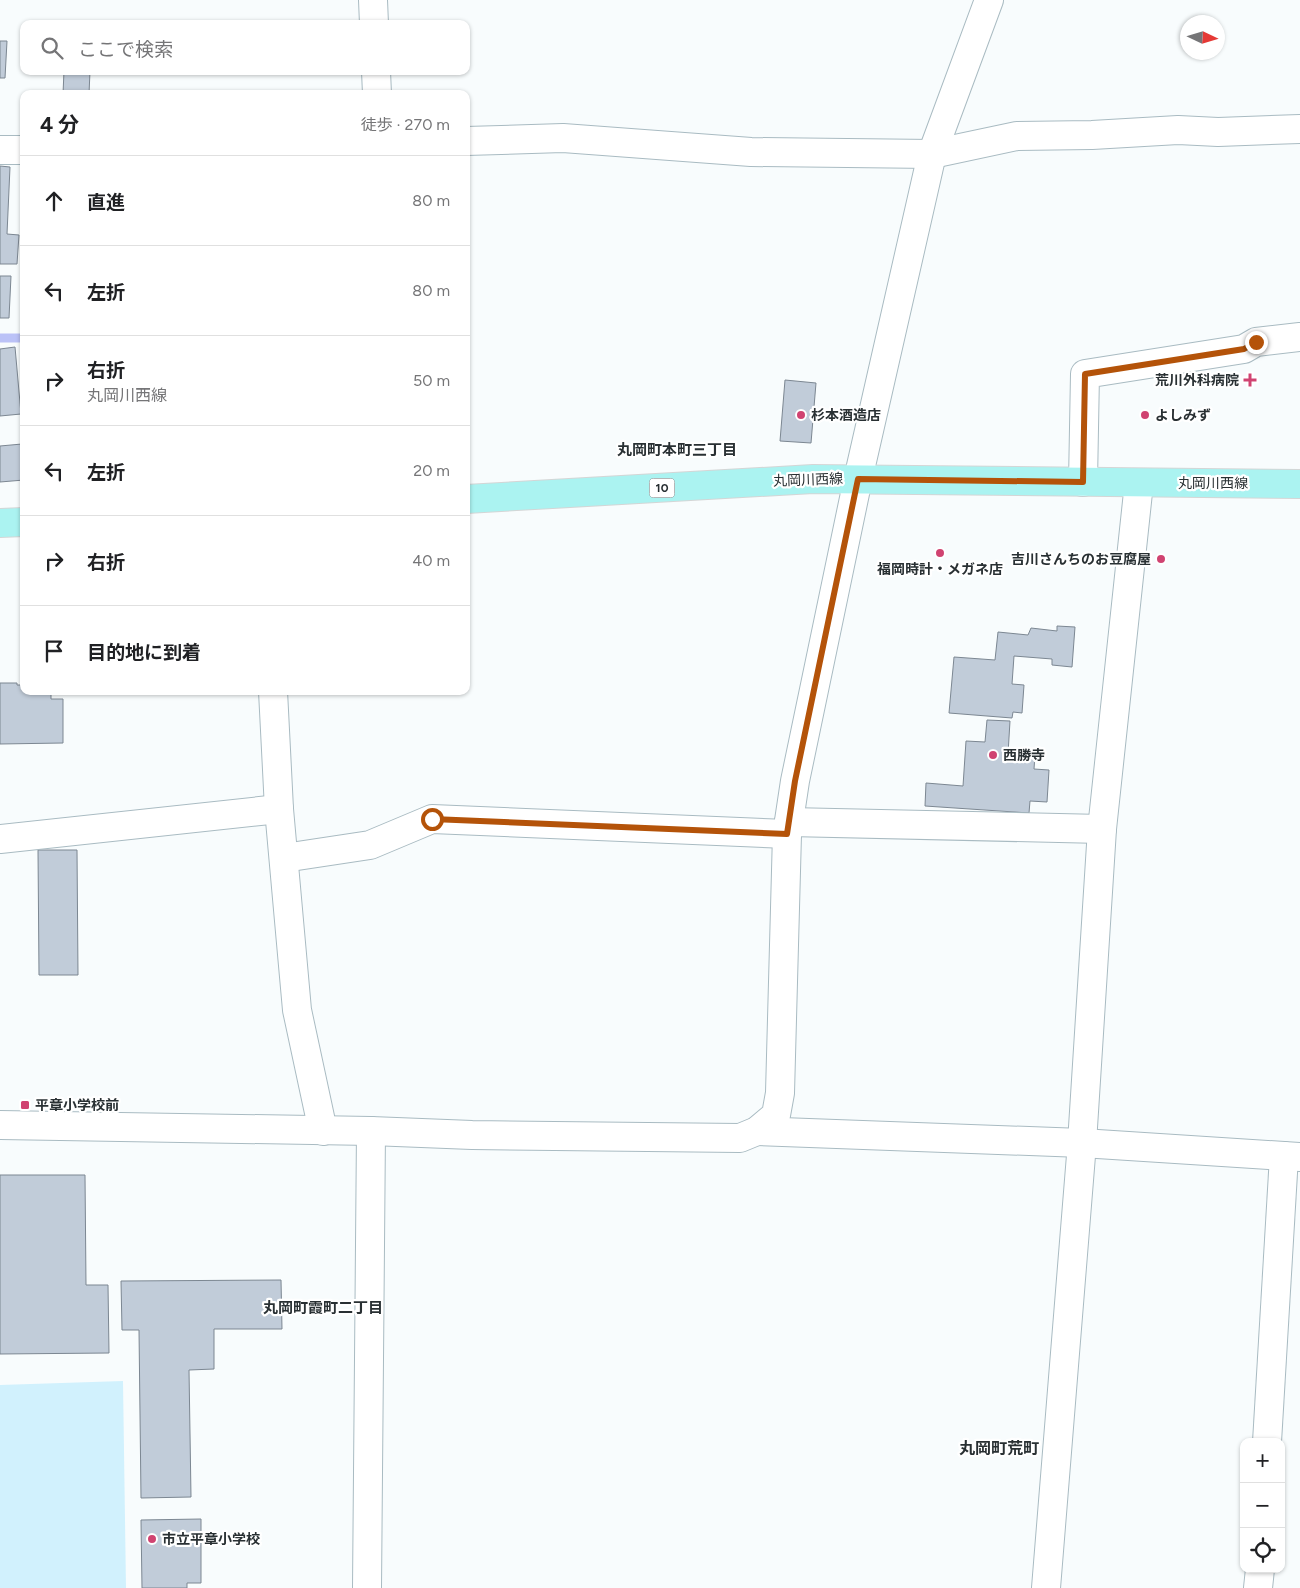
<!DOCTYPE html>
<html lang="ja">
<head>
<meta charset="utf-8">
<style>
	body { margin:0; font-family:Figtree,"Noto Sans JP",sans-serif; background:#f6f6f6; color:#202124 }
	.controls { position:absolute; right:15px; bottom:15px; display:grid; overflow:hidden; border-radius:10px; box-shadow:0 1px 4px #0004 }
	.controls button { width:45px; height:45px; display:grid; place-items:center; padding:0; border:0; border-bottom:1px solid #e0e0e0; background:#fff; color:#202124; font:25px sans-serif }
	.compass { position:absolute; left:1180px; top:15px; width:45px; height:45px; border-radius:50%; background:#fff; box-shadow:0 1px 4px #0004; rotate:94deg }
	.stop { position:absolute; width:15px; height:15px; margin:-11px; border:4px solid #b45309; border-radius:50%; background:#fff }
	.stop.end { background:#b45309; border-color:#fff; box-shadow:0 1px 5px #0008 }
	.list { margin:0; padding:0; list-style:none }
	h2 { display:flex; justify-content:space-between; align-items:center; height:65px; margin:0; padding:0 20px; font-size:21px }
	h2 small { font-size:16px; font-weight:400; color:#757577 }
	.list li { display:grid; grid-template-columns:32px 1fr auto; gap:15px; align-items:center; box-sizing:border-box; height:90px; padding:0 20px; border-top:1px solid #e0e0e0 }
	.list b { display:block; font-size:19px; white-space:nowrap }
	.list p { margin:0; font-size:16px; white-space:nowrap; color:#757577 }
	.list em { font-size:16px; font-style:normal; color:#757577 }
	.icon { flex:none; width:28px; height:28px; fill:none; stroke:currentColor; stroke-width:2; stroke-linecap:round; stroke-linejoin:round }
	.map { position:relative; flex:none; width:1300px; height:1588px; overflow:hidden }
	.search { position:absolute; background:#fff; box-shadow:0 1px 4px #0004; left:20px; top:20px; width:450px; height:55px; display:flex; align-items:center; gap:12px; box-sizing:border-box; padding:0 18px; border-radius:10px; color:#757577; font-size:19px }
	.panel { position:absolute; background:#fff; box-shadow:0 1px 4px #0004; left:20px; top:90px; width:450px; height:605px; border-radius:10px }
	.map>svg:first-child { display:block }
	.green { fill:#d1f1fd }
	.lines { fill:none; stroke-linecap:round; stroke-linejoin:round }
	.stream { stroke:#bbc2f7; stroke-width:9 }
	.building { fill:#c1ccd9; stroke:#7c8792 }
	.minor-casing { stroke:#a9bbc2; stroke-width:30 }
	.major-casing { stroke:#d4d6d6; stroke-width:30 }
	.minor { stroke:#fff; stroke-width:28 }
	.major { stroke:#abf3f1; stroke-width:28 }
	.route { stroke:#b45309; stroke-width:6 }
	.poi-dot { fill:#d04371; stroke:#fff; stroke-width:2 }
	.labels { text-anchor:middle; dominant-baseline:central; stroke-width:4.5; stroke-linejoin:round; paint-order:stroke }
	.shield { fill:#fff; stroke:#696e70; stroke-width:1 }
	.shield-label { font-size:12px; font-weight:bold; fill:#293033 }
	.poi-label { font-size:14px; font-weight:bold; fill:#293033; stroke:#fff; text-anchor:start }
	.street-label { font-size:14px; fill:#293033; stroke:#fff }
	.neighbourhood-label { font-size:15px; font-weight:bold; fill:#293033; stroke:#fff }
	.quarter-label { font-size:16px; font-weight:bold; fill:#293033; stroke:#fff }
</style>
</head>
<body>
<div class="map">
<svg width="1300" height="1588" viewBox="0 0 1300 1588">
	<rect width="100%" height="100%" fill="#f8fcfd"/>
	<path class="green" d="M123,1381L126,1588H0V1385Z"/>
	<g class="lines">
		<path class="stream" d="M0,338H24"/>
	</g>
	<g class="building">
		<path d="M0,41H7L5,78H0Z"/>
		<path d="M64,71H90L89,94H63Z"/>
		<path d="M0,166L10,167L7,234L19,235L17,264H0Z"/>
		<path d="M0,276H11L9,318H0Z"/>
		<path d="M15,347L21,414L0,416V349Z"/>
		<path d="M785,380L816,383L811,443L780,441Z"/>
		<path d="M22,444L24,480L0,482V446Z"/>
		<path d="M1057,626L1075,627L1072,667L1052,665V659L1014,656L1012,684L1024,685L1022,713L1013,712L1012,718L949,713L954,657L995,660L998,632L1028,635L1031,628L1057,631Z"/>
		<path d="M0,683H17V685H24V691H51V699H63V743L0,744Z"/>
		<path d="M987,720L1010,721L1008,754L1035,755L1034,769L1049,770L1047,802L1030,801L1029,813L925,806L926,783L963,786L966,741L985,742Z"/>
		<path d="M38,850H77L78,975H39Z"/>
		<path d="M0,1175H85L86,1285H108L109,1353L0,1354Z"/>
		<path d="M281,1280L282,1329H214V1369L189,1370L191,1497L141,1498L139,1330H122L121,1281Z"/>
		<path d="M201,1519V1583H187V1588H142L141,1520Z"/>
	</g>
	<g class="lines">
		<defs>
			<g id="minor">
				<path d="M373,0L374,24"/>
				<path d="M376,71L377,94"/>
				<path d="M466,141L563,138L751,152L932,154L1017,136L1092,135L1178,130L1218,132L1300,129"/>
				<path d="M0,150H24"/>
				<path d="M1083,482L1085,374L1244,349L1256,342L1300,337"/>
				<path d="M273,691L279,809L297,1010L323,1131"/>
				<path d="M789,822L1102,829"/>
				<path d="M0,839L279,809"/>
				<path d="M284,858L370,845L432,819L787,834"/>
				<path d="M0,1125L371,1131L472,1135L740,1138L757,1131L776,1115L780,1093L787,834L795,781L858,479L932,154L989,0"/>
				<path d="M757,1131L1082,1143L1300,1157"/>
				<path d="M1267,1442L1284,1156"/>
				<path d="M367,1588L371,1131"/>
				<path d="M1046,1588L1082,1143L1102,829L1139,483"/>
				<path d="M1258,1588L1260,1569"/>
			</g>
			<g id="major">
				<path d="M466,499L813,479L1300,484"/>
				<path d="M0,523L24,522"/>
			</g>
		</defs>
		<use href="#minor" class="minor-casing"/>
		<use href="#major" class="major-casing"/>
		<use href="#minor" class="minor"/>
		<use href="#major" class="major"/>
	</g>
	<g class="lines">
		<path class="route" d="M432,819L787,834L795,781L858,479L1083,482L1085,374L1244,349L1256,342"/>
	</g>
	<g class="poi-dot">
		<path d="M1247.5 372.5h5v5h5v5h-5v5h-5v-5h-5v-5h5z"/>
		<circle cx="801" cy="415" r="5"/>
		<circle cx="1145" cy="415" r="5"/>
		<circle cx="940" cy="553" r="5"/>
		<circle cx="1161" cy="559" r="5"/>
		<circle cx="993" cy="755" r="5"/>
		<rect x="20" y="1100" width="10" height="10" rx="2.5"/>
		<circle cx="152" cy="1539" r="5"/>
	</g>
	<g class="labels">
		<rect class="shield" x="649.5" y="478.5" width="25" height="19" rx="4"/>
		<g class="shield-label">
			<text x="662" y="488">10</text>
		</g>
		<g class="poi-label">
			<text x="1239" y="380" text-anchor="end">荒川外科病院</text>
			<text x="811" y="415">杉本酒造店</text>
			<text x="1155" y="415">よしみず</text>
			<text x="1151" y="559" text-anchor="end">吉川さんちのお豆腐屋</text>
			<text x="940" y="569" text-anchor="middle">福岡時計・メガネ店</text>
			<text x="1003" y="755">西勝寺</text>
			<text x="35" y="1105">平章小学校前</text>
			<text x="162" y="1539">市立平章小学校</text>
		</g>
		<g class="street-label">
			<text transform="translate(808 480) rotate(-2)">丸岡川西線</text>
			<text x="1213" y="483">丸岡川西線</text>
		</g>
		<g class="neighbourhood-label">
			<text x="677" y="450">丸岡町本町三丁目</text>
			<text x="323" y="1308">丸岡町霞町二丁目</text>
		</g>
		<g class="quarter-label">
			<text x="999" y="1448">丸岡町荒町</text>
		</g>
	</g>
</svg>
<div class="controls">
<button>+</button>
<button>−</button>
<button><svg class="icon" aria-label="locate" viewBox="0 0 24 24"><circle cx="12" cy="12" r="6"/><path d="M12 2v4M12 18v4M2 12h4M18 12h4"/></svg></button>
</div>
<svg class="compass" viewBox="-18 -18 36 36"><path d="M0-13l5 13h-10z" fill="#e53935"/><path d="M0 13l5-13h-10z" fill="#757577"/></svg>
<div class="stop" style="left:432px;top:819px"></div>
<div class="stop end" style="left:1256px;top:342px"></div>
<div class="search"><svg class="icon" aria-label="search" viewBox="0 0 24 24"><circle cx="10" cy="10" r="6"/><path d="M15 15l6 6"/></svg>ここで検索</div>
<section class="panel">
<h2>4 分<small>徒歩 · 270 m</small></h2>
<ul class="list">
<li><svg class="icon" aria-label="ahead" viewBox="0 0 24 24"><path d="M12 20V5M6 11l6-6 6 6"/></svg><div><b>直進</b></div><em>80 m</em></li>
<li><svg class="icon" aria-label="left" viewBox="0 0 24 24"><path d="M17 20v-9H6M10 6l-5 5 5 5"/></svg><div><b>左折</b></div><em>80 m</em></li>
<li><svg class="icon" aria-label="right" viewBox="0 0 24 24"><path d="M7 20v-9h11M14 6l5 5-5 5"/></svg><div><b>右折</b><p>丸岡川西線</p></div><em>50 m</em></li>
<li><svg class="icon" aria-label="left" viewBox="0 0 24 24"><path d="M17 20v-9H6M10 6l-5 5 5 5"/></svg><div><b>左折</b></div><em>20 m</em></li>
<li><svg class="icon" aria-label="right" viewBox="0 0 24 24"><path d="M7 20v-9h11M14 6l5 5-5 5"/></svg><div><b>右折</b></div><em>40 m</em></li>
<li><svg class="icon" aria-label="arrive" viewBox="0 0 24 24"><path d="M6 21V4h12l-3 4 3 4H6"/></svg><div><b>目的地に到着</b></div></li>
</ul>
</section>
</div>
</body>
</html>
